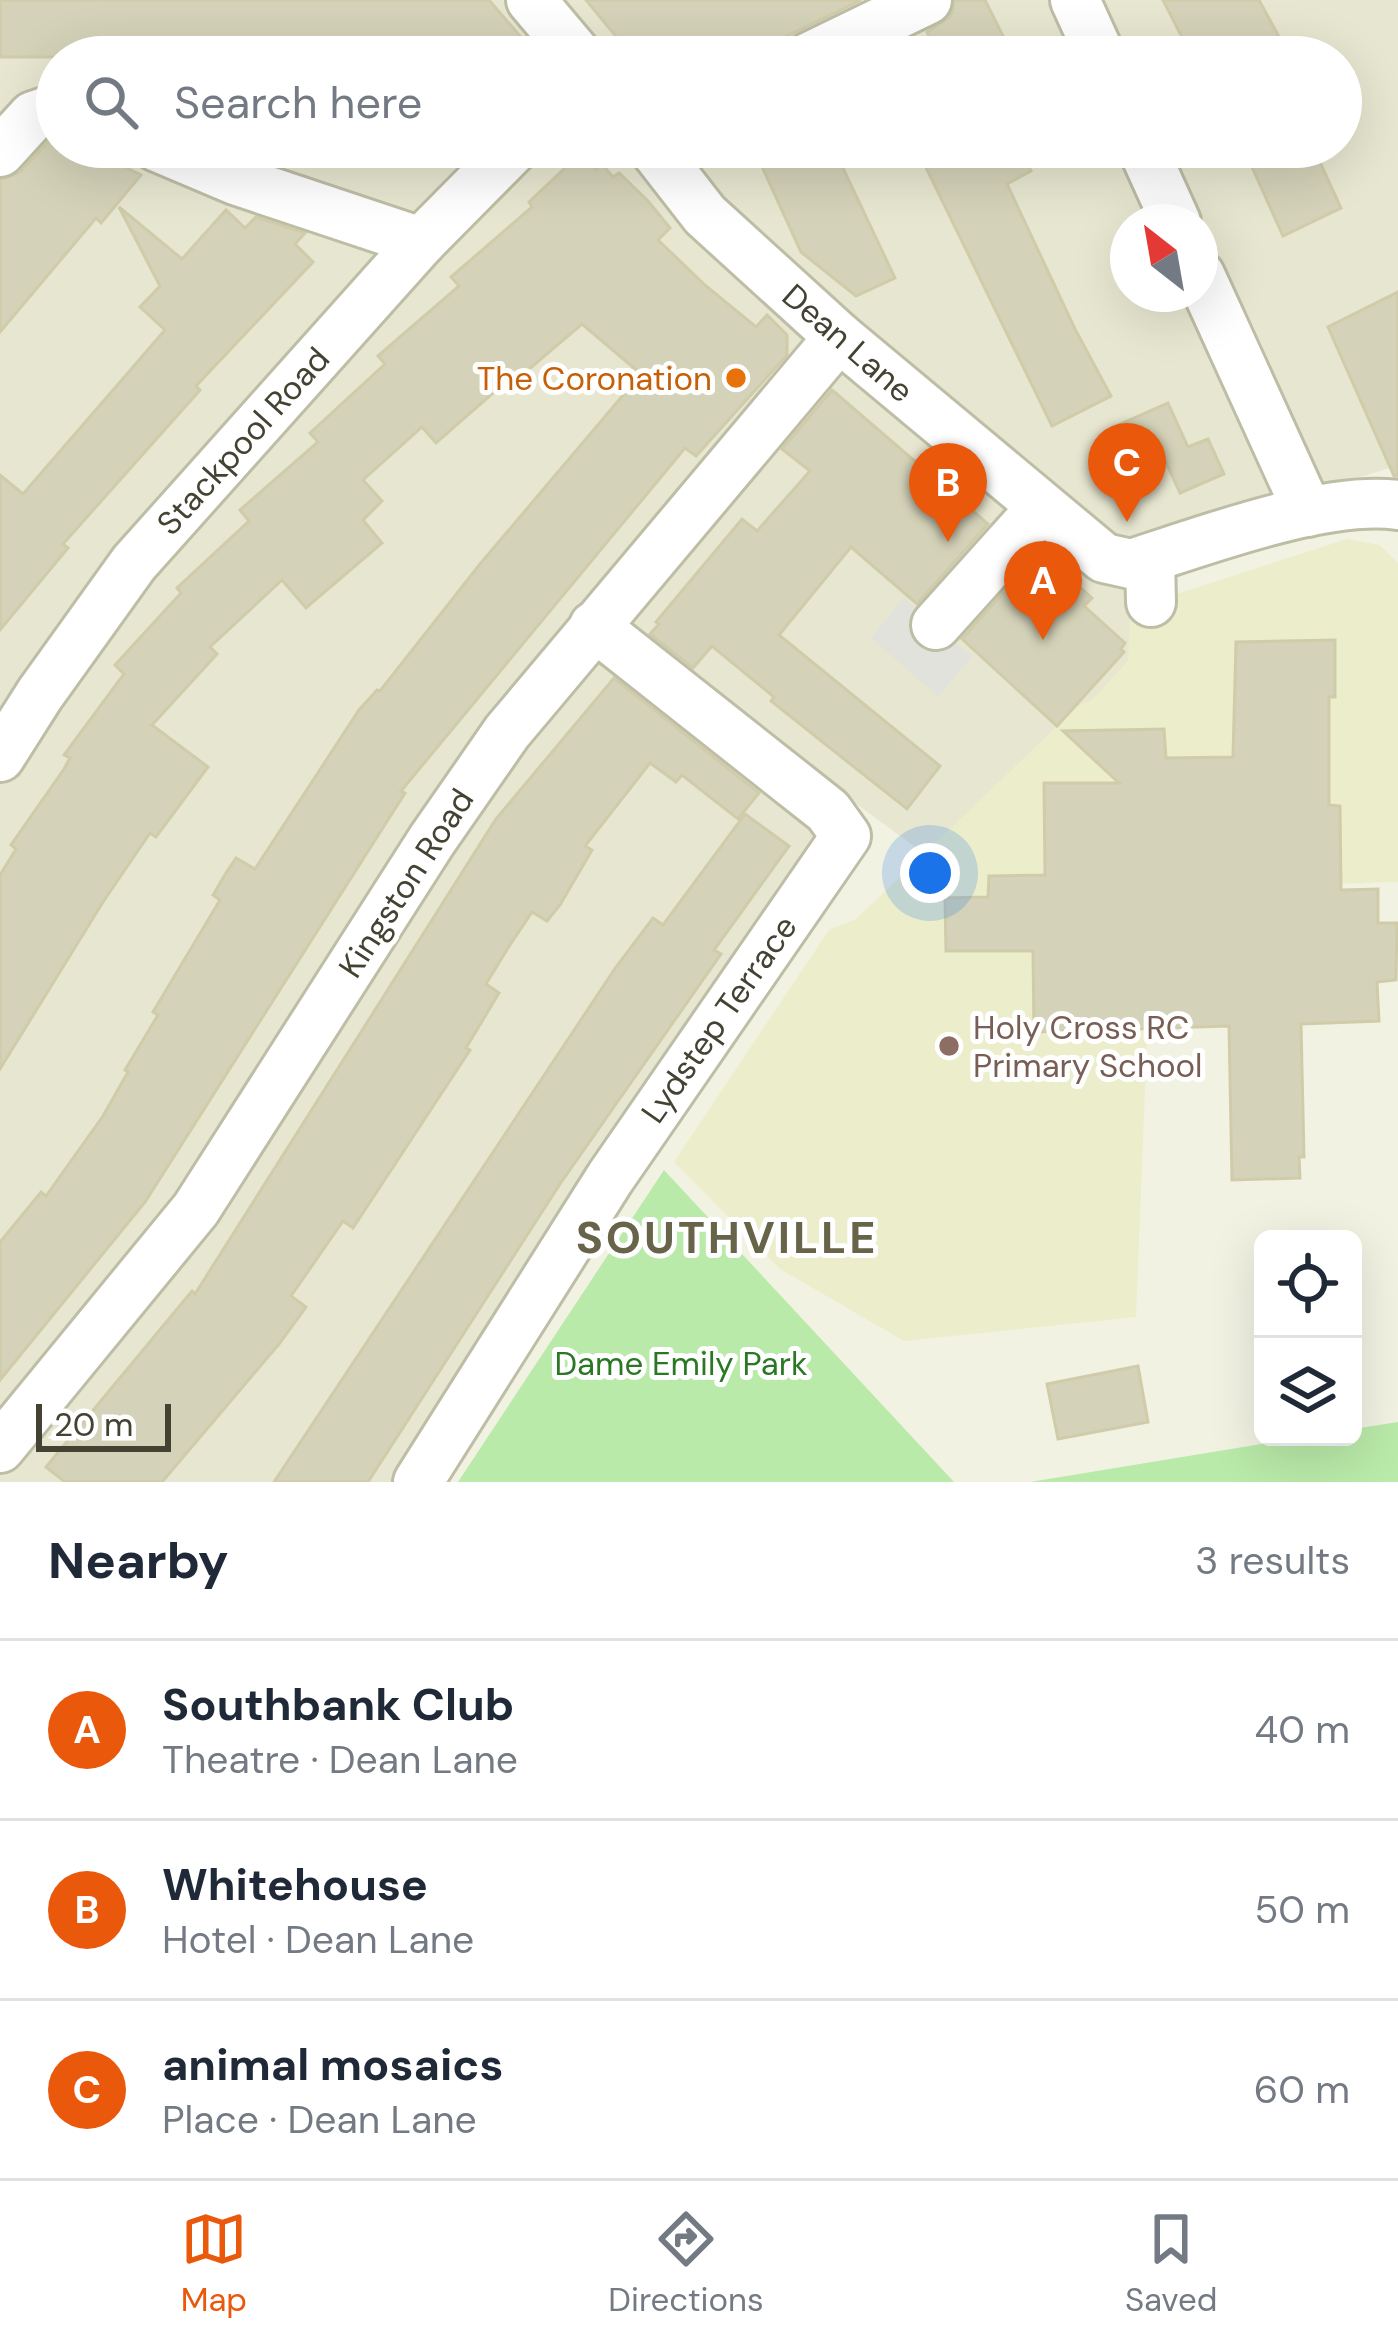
<!DOCTYPE html>
<html lang="en">
<head>
<meta charset="utf-8">
<style>
	body { margin:0; font-family:"DM Sans",sans-serif; background:#f2f2f3; color:#1f2937 }
	.controls { position:absolute; right:36px; bottom:36px; display:grid; overflow:hidden; border-radius:18px; box-shadow:0 12px 48px #0002 }
	.controls button { width:108px; height:108px; display:grid; place-items:center; padding:0; border:0; border-bottom:3px solid #e0e1e3; background:#fff; color:#1f2937; font:60px sans-serif }
	.compass { position:absolute; left:1110px; top:204px; width:108px; height:108px; border-radius:50%; background:#fff; box-shadow:0 12px 48px #0002; rotate:329deg }
	.scale { position:absolute; left:36px; bottom:30px; width:135px; box-sizing:border-box; padding-left:12px; border:6px solid #444333; border-top:0; font-size:33px; line-height:42px; white-space:nowrap; color:#444333; -webkit-text-stroke:9px #fff; paint-order:stroke }
	.you { position:absolute; left:930px; top:873px; width:42px; height:42px; margin:-30px; border:9px solid #fff; border-radius:50%; background:#1a73e8; box-shadow:0 0 0 18px #1a73e833 }
	.badge { display:grid; place-items:center; width:78px; height:78px; border-radius:50%; background:#ea580c; color:#fff; font-size:39px; font-weight:700 }
	.pin { position:absolute; translate:-50% -99px; filter:drop-shadow(0 3px 6px #0008) }
	.pin::after { content:''; position:absolute; top:63px; width:42px; height:36px; background:inherit; clip-path:polygon(0 0,100% 0,50% 100%) }
	.list { margin:0; padding:0; list-style:none }
	h2 { display:flex; justify-content:space-between; align-items:center; height:156px; margin:0; padding:0 48px; font-size:51px }
	h2 small { font-size:39px; font-weight:400; color:#747a83 }
	.list li { display:grid; grid-template-columns:78px 1fr auto; gap:36px; align-items:center; box-sizing:border-box; height:180px; padding:0 48px; border-top:3px solid #e0e1e3 }
	.list b { display:block; font-size:45px; white-space:nowrap }
	.list p { margin:0; font-size:39px; white-space:nowrap; color:#747a83 }
	.list em { font-size:39px; font-style:normal; color:#747a83 }
	.icon { flex:none; width:66px; height:66px; fill:none; stroke:currentColor; stroke-width:2; stroke-linecap:round; stroke-linejoin:round }
	.map { position:relative; flex:none; width:1398px; height:1482px; overflow:hidden }
	.search { position:absolute; background:#fff; box-shadow:0 12px 48px #0002; left:36px; right:36px; top:36px; height:132px; display:flex; align-items:center; gap:30px; box-sizing:border-box; padding:0 42px; border-radius:66px; color:#747a83; font-size:45px }
	.sheet { height:696px; background:#fff }
	nav { display:flex; justify-content:space-around; align-items:center; box-sizing:border-box; height:168px; border-top:3px solid #e0e1e3; background:#fff; font-size:33px; color:#747a83 }
	nav a { display:grid; justify-items:center; gap:6px }
	nav .on { color:#ea580c }
	.map>svg:first-child { display:block }
	.residential { fill:#e7e6d0; fill-rule:evenodd }
	.education { fill:#ecedcb }
	.green { fill:#b9eaa9 }
	.parking { fill:#e2e2dc }
	.building { fill:#d4d2b8; stroke:#d0ccaa; stroke-width:3 }
	.lines { fill:none; stroke-linecap:round; stroke-linejoin:round }
	.minor-casing { stroke:#bebda5; stroke-width:54 }
	.minor { stroke:#fff; stroke-width:48 }
	.food-dot { fill:#e8710a; stroke:#fff; stroke-width:4.5 }
	.education-dot { fill:#8d6e63; stroke:#fff; stroke-width:4.5 }
	.labels { text-anchor:middle; dominant-baseline:central; stroke-width:10; stroke-linejoin:round; paint-order:stroke }
	.street-label { font-size:33px; fill:#444333; stroke:#fff }
	.food-label { font-size:33px; fill:#c56008; stroke:#fff; text-anchor:end }
	.education-label { font-size:33px; fill:#785e54; stroke:#fff; text-anchor:start }
	.park-label { font-size:33px; fill:#2b7824; stroke:#fff }
	.district-label { font-size:45px; font-weight:bold; letter-spacing:3px; fill:#686449; stroke:#fff }
</style>
</head>
<body>
<div class="map">
<svg width="1398" height="1482" viewBox="0 0 1398 1482">
	<rect width="100%" height="100%" fill="#f2f2e3"/>
	<path class="residential" d="M0,0H1398V465L1134,552L1135,670L926,855L847,797L564,1214L393,1482H0ZM57,57H1341V147H57ZM1128,222H1200V294H1128Z"/>
	<path class="education" d="M1347,539L1380,545L1398,563V882L1153,889L1136,1317L904,1341L780,1269L674,1162L829,930L856,919L1078,706L1093,699L1128,661L1130,609Z"/>
	<g class="green">
		<path d="M664,1170L954,1482H458Z"/>
		<path d="M1398,1422V1482H1030L1304,1437H1353V1429Z"/>
	</g>
	<path class="parking" d="M904,598L972,657L938,696L871,638Z"/>
	<g class="building">
		<path d="M0,0H489L538,57H0Z"/>
		<path d="M586,0H861L744,57H633Z"/>
		<path d="M955,0H985L1004,38L998,40L1007,57H939L927,32L950,17Z"/>
		<path d="M1163,0H1259L1290,57H1192Z"/>
		<path d="M57,138V147H68L88,163L96,153L141,175L101,223L96,218L0,332V180L20,172L49,141Z"/>
		<path d="M753,147H833L895,278L856,296L801,252Z"/>
		<path d="M916,147H1018L1031,171L1007,184L1075,329L1111,396L1052,426Z"/>
		<path d="M1243,147H1313L1341,208L1283,236Z"/>
		<path d="M581,153L596,170L602,164L613,177L619,173L648,201L670,228L658,240L706,286L756,327L767,315L787,335V355L696,456L685,448L401,791L405,793L145,1202L0,1380V1242L41,1192L46,1196L103,1116L128,1072L125,1070L158,1015L153,1012L220,900L213,895L226,873L236,858L255,869L359,710L377,690L380,691L480,564L641,374L582,324L521,376L517,372L436,443L422,427L363,480L382,501L363,520L382,543L306,608L282,580L210,647L217,654L152,725L208,767L156,837L150,833L103,902L0,1069V875L16,849L11,845L64,769L70,758L64,755L124,674L115,665L181,593L177,588L249,521L240,510L318,442L310,433L385,364L378,356L459,286L451,277L532,207L529,202Z"/>
		<path d="M119,207L182,259L226,210L245,228L256,217L305,233L295,244L313,262L196,386L200,390L63,544L68,548L0,630V475L23,494L165,330L140,307L160,286Z"/>
		<path d="M1398,292V476H1394L1328,327Z"/>
		<path d="M832,390L988,524L917,604L851,547L779,635L940,766L907,809L771,701L774,697L712,646L693,668L650,634L659,624L656,622L742,519L757,531L810,471L782,449Z"/>
		<path d="M1168,403L1188,447L1208,439L1224,474L1180,493L1164,458L1136,470L1116,426Z"/>
		<path d="M1025,568L1048,590L1064,573L1092,598L1084,606L1125,643L1121,649L1124,652L1057,726L962,639Z"/>
		<path d="M1335,640V697H1329V805L1340,806L1341,890L1378,889V923H1397L1396,980L1377,982L1379,1021L1301,1024L1304,1157H1299L1300,1178L1232,1180L1229,1026L1034,1032L1033,951H946L945,898L988,897L989,876L1045,875L1044,783H1119L1063,731L1164,729L1166,758L1233,757L1236,642Z"/>
		<path d="M614,678L759,793L738,819L682,775L676,782L650,763L585,846L592,850L560,905L547,921L532,912L508,948L486,984L499,993L466,1048L470,1050L353,1228L343,1221L291,1296L306,1307L279,1344L162,1482H65L46,1467L192,1291L195,1294L496,819Z"/>
		<path d="M745,814L789,846L714,950L721,954L560,1184L368,1482H274L616,967L653,918L663,925Z"/>
		<path d="M1138,1366L1148,1422L1058,1439L1047,1384Z"/>
	</g>
	<g class="lines">
		<defs>
			<g id="minor">
				<path d="M531,0L579,57"/>
				<path d="M1075,0L1101,57"/>
				<path d="M809,57L927,0"/>
				<path d="M157,147L235,180L421,242"/>
				<path d="M652,147L705,215L839,337L1104,558L1131,564C1203,541 1325,495 1398,505"/>
				<path d="M1142,147L1176,222"/>
				<path d="M0,152L33,116L57,108"/>
				<path d="M1200,275L1308,512"/>
				<path d="M1150,558L1151,602"/>
				<path d="M936,625L1042,507"/>
				<path d="M0,757L40,694L134,563L421,242L515,147"/>
				<path d="M0,1448L196,1209L432,840L507,732L839,337"/>
				<path d="M418,1482L610,1178L846,836L828,811L594,626"/>
			</g>
		</defs>
		<use href="#minor" class="minor-casing"/>
		<use href="#minor" class="minor"/>
	</g>
	<circle class="food-dot" cx="736" cy="378" r="12"/>
	<circle class="education-dot" cx="949" cy="1046" r="12"/>
	<g class="labels">
		<g class="street-label">
			<text transform="translate(848 343) rotate(41)">Dean Lane</text>
			<text transform="translate(243 441) rotate(-48)">Stackpool Road</text>
			<text transform="translate(406 883) rotate(-57)">Kingston Road</text>
			<text transform="translate(719 1019) rotate(-55)">Lydstep Terrace</text>
		</g>
		<g class="food-label">
			<text x="712" y="378">The Coronation</text>
		</g>
		<g class="education-label">
			<text x="973" y="1027">Holy Cross RC<tspan x="973" dy="38">Primary School</tspan></text>
		</g>
		<g class="park-label">
			<text x="681" y="1363">Dame Emily Park</text>
		</g>
		<g class="district-label">
			<text x="727" y="1237">SOUTHVILLE</text>
		</g>
	</g>
</svg>
<div class="controls">
<button><svg class="icon" aria-label="locate" viewBox="0 0 24 24"><circle cx="12" cy="12" r="6"/><path d="M12 2v4M12 18v4M2 12h4M18 12h4"/></svg></button>
<button><svg class="icon" aria-label="layers" viewBox="0 0 24 24"><path d="M12 4l9 5-9 5-9-5zM3 14l9 5 9-5"/></svg></button>
</div>
<svg class="compass" viewBox="-18 -18 36 36"><path d="M0-13l5 13h-10z" fill="#e53935"/><path d="M0 13l5-13h-10z" fill="#747a83"/></svg>
<div class="scale">20 m</div>
<div class="you"></div>
<div class="pin badge" style="left:1043px;top:640px">A</div>
<div class="pin badge" style="left:948px;top:542px">B</div>
<div class="pin badge" style="left:1127px;top:522px">C</div>
<div class="search"><svg class="icon" aria-label="search" viewBox="0 0 24 24"><circle cx="10" cy="10" r="6"/><path d="M15 15l6 6"/></svg>Search here</div>
</div>
<section class="sheet">
<h2>Nearby<small>3 results</small></h2>
<ul class="list">
<li><span class="badge">A</span><div><b>Southbank Club</b><p>Theatre · Dean Lane</p></div><em>40 m</em></li>
<li><span class="badge">B</span><div><b>Whitehouse</b><p>Hotel · Dean Lane</p></div><em>50 m</em></li>
<li><span class="badge">C</span><div><b>animal mosaics</b><p>Place · Dean Lane</p></div><em>60 m</em></li>
</ul>
</section>
<nav>
<a class="on"><svg class="icon" aria-label="map" viewBox="0 0 24 24"><path d="M3 6l6-2 6 2 6-2v14l-6 2-6-2-6 2zM9 4v14M15 6v14"/></svg>Map</a>
<a><svg class="icon" aria-label="directions" viewBox="0 0 24 24"><path d="M12 3l9 9-9 9-9-9zM9 14v-3h6M13 9l2 2-2 2"/></svg>Directions</a>
<a><svg class="icon" aria-label="saved" viewBox="0 0 24 24"><path d="M7 4h10v16l-5-4-5 4z"/></svg>Saved</a>
</nav>
</body>
</html>
